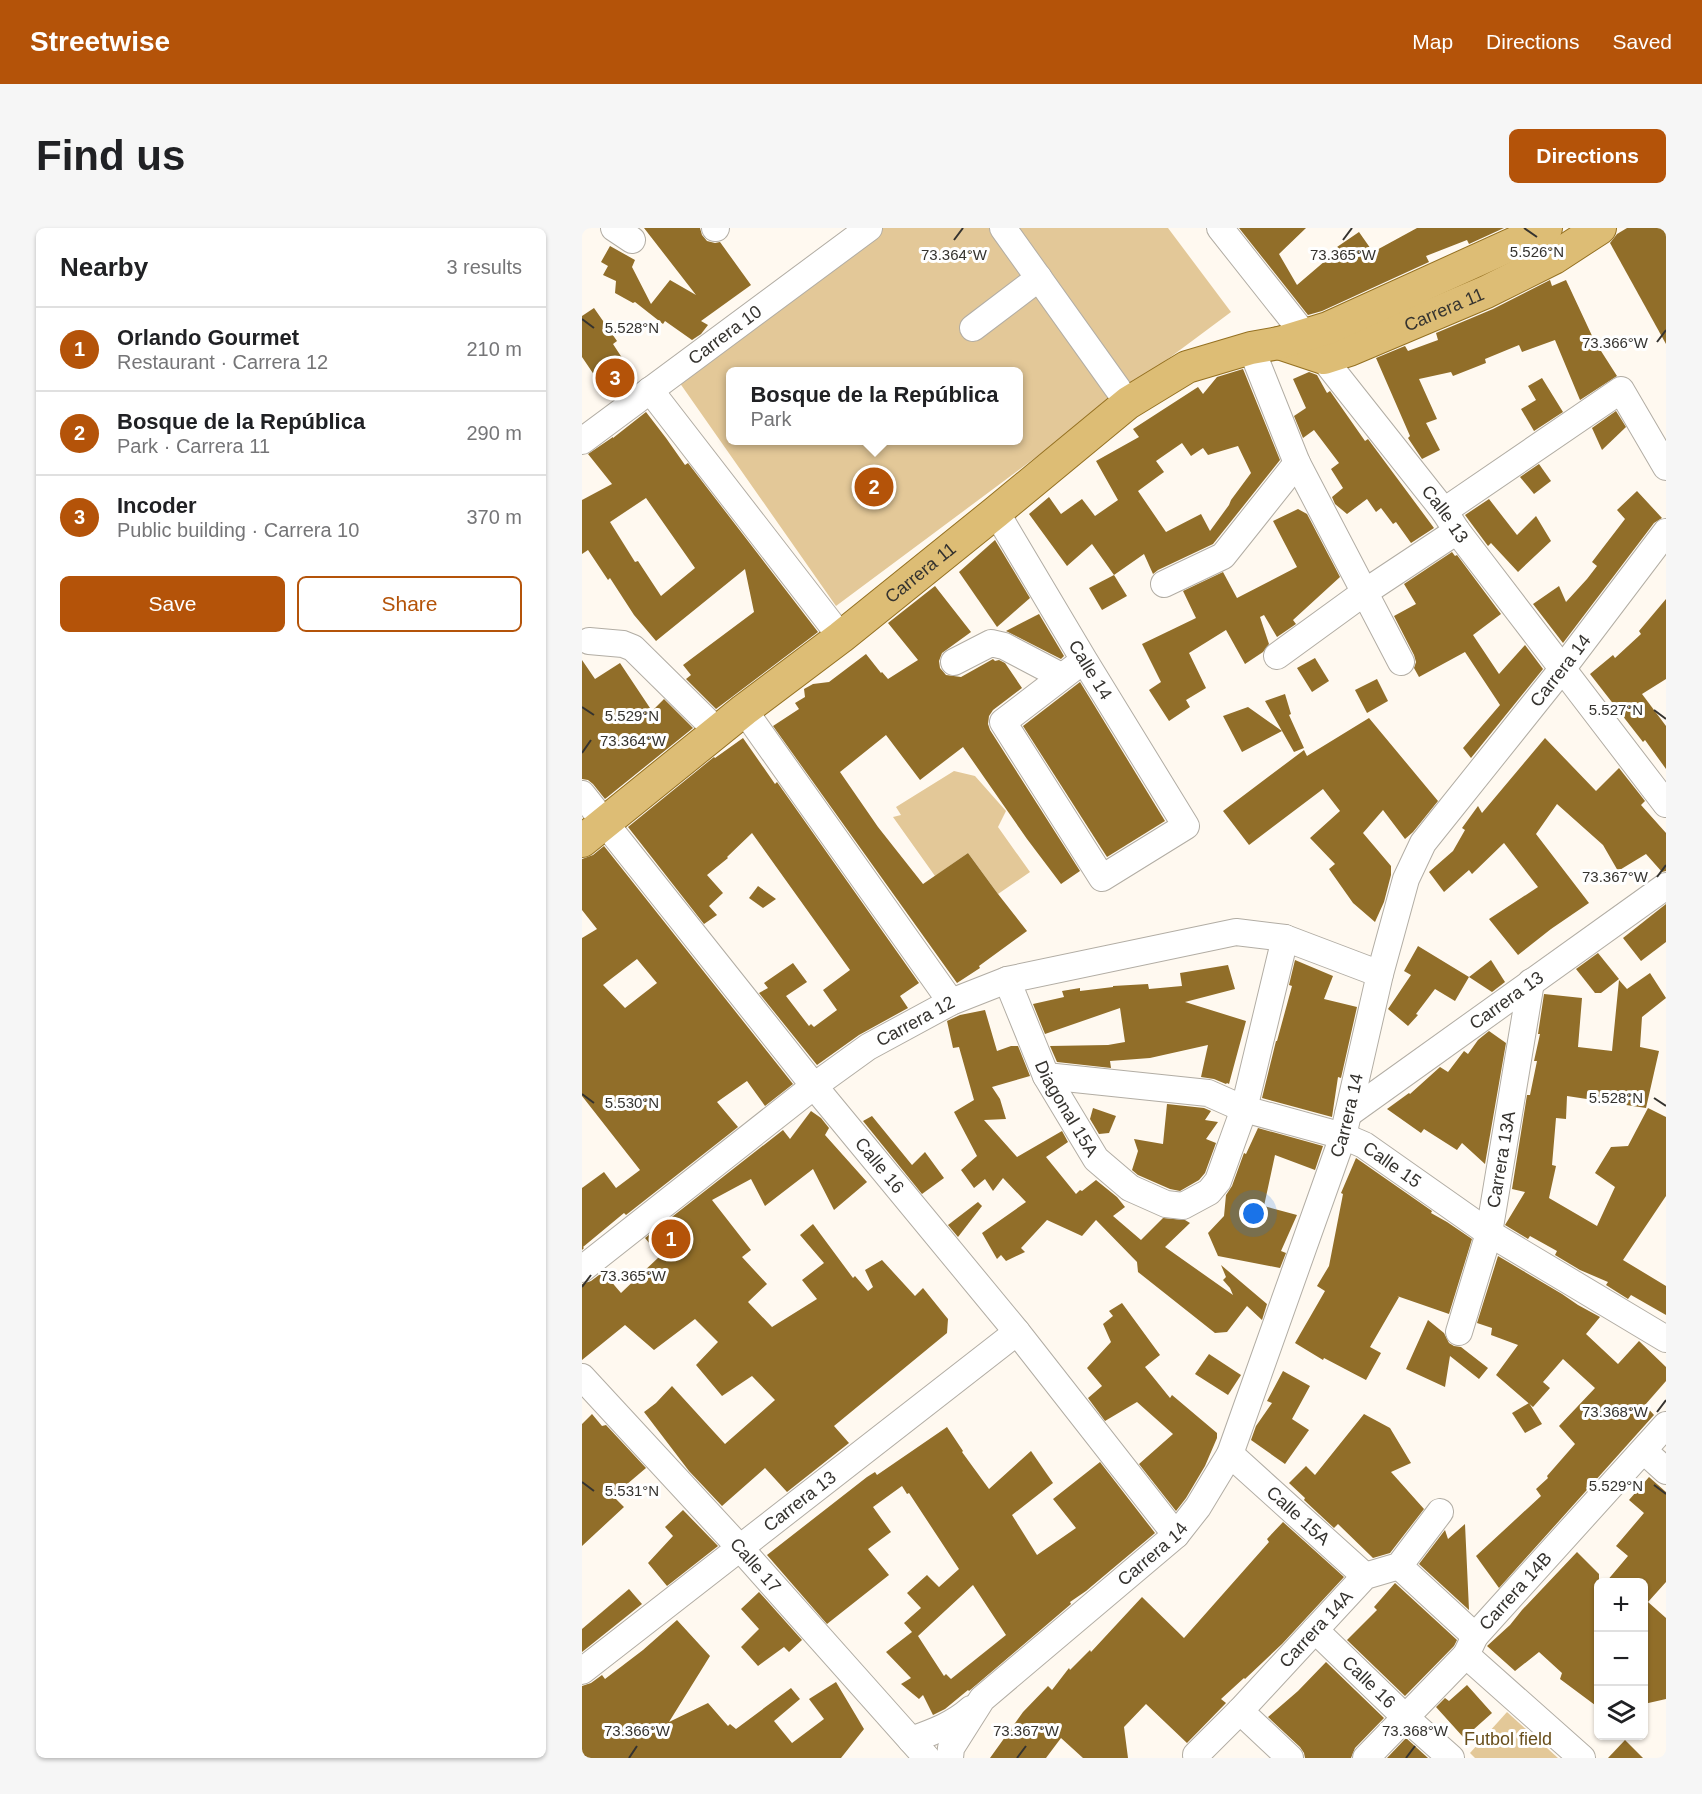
<!DOCTYPE html>
<html lang="en">
<head>
<meta charset="utf-8">
<style>
	body { margin:0; font-family:Arial,sans-serif; background:#f6f6f6; color:#202124 }
	.controls { position:absolute; right:18px; bottom:18px; display:grid; overflow:hidden; border-radius:9px; box-shadow:0 2px 4px #0004 }
	.controls button { width:54px; height:54px; display:grid; place-items:center; padding:0; border:0; border-bottom:2px solid #e0e0e0; background:#fff; color:#202124; font:30px sans-serif }
	.you { position:absolute; left:672px; top:986px; width:21px; height:21px; margin:-15px; border:4px solid #fff; border-radius:50%; background:#1a73e8; box-shadow:0 0 0 9px #1a73e833 }
	.badge { display:grid; place-items:center; width:39px; height:39px; border-radius:50%; background:#b45309; color:#fff; font-size:20px; font-weight:700 }
	.pin { position:absolute; translate:-50% -50%; border:3px solid #fff; box-shadow:0 2px 6px #0006 }
	.popup { position:absolute; left:144px; top:139px; width:297px; height:78px; box-sizing:border-box; display:grid; place-content:center; border-radius:9px; background:#fff; filter:drop-shadow(0 2px 4px #0005); font-size:20px; white-space:nowrap; color:#757577 }
	.popup b { font-size:22px; color:#202124 }
	.popup::after { content:''; position:absolute; left:50%; top:100%; margin-left:-12px; border:12px solid transparent; border-top-color:#fff }
	.list { margin:0; padding:0; list-style:none }
	h2 { display:flex; justify-content:space-between; align-items:center; height:78px; margin:0; padding:0 24px; font-size:26px }
	h2 small { font-size:20px; font-weight:400; color:#757577 }
	.list li { display:grid; grid-template-columns:39px 1fr auto; gap:18px; align-items:center; box-sizing:border-box; height:84px; padding:0 24px; border-top:2px solid #e0e0e0 }
	.list b { display:block; font-size:22px; white-space:nowrap }
	.list p { margin:0; font-size:20px; white-space:nowrap; color:#757577 }
	.list em { font-size:20px; font-style:normal; color:#757577 }
	.actions { display:flex; gap:12px; padding:18px 24px }
	.actions a { flex:1; padding:14px 0; border:2px solid #b45309; border-radius:9px; text-align:center; font-size:21px; color:#b45309 }
	.actions .main { background:#b45309; color:#fff }
	.icon { flex:none; width:33px; height:33px; fill:none; stroke:currentColor; stroke-width:2; stroke-linecap:round; stroke-linejoin:round }
	.map { position:relative; flex:none; width:1084px; height:1530px; overflow:hidden; border-radius:9px }
	header { display:flex; align-items:center; gap:36px; box-sizing:border-box; height:84px; padding:0 30px; background:#b45309; color:#fff }
	header strong { font-size:28px }
	nav { display:flex; gap:33px; margin-inline-start:auto; font-size:21px }
	.intro { display:flex; align-items:center; justify-content:space-between; box-sizing:border-box; height:144px; padding:0 36px }
	h1 { margin:0; font-size:42px }
	.button { padding:15px 27px; border-radius:9px; background:#b45309; color:#fff; font-size:21px; font-weight:700 }
	main { display:flex; gap:36px; padding:0 36px }
	aside { flex:1; background:#fff; border-radius:9px; box-shadow:0 2px 4px #0004 }
	.map>svg:first-child { display:block }
	.green { fill:#e3c898; fill-rule:evenodd }
	.building { fill:#916e29; fill-rule:evenodd }
	.lines { fill:none; stroke-linecap:round; stroke-linejoin:round }
	.minor-casing { stroke:#b2ada4; stroke-width:28 }
	.major-casing { stroke:#947021; stroke-width:34 }
	.minor { stroke:#fff; stroke-width:26 }
	.major { stroke:#ddbd75; stroke-width:32 }
	.ticks { fill:none; stroke:#35332f; stroke-width:2 }
	.labels { text-anchor:middle; dominant-baseline:central; stroke-width:6; stroke-linejoin:round; paint-order:stroke }
	.street-label { font-size:18px; fill:#35332f; stroke:#fff }
	.park-label { font-size:18px; fill:#684e1b; stroke:#fff }
	.ticks-label { font-size:15px; text-anchor:middle; fill:#35332f; stroke:#fff; stroke-width:6; stroke-linejoin:round; paint-order:stroke }
</style>
</head>
<body>
<header>
<strong>Streetwise</strong>
<nav><a>Map</a><a>Directions</a><a>Saved</a></nav>
</header>
<div class="intro"><h1>Find us</h1><a class="button">Directions</a></div>
<main>
<aside>
<h2>Nearby<small>3 results</small></h2>
<ul class="list">
<li><span class="badge">1</span><div><b>Orlando Gourmet</b><p>Restaurant · Carrera 12</p></div><em>210 m</em></li>
<li><span class="badge">2</span><div><b>Bosque de la República</b><p>Park · Carrera 11</p></div><em>290 m</em></li>
<li><span class="badge">3</span><div><b>Incoder</b><p>Public building · Carrera 10</p></div><em>370 m</em></li>
</ul>
<div class="actions"><a class="main">Save</a><a>Share</a></div>
</aside>
<div class="map">
<svg width="1084" height="1530" viewBox="0 0 1084 1530">
	<rect width="100%" height="100%" fill="#fff9f0"/>
	<g class="green">
		<path d="M270,0H586L649,84L254,378L88,141ZM148,144H436V212H148Z"/>
		<path d="M372,543L393,548L424,583L416,599L448,644L416,666L386,625L353,648L311,589L319,587L314,579Z"/>
		<path d="M925,1484L976,1530H893L888,1525Z"/>
	</g>
	<g class="building">
		<path d="M62,0H118L120,7L125,13L133,15L138,14L169,57L119,93L126,97L119,106L110,112L83,93L81,96L53,74L51,75L33,65L34,53L21,47L26,38L19,34L28,18L53,32L50,39L69,76L88,52L114,67Z"/>
		<path d="M657,0H724L697,26L715,57L757,21L755,19L777,4L791,24L835,0H922L887,16L885,12L844,28L847,34L740,83L726,87Z"/>
		<path d="M1045,0H1084V116L1028,15L1035,6Z"/>
		<path d="M968,52L970,58L984,52L1012,112L1035,148L998,172L973,112L940,124L937,117L903,131L904,135L871,148L869,144L837,151L855,191L844,195L858,222L840,231L826,210L828,208L794,130L823,118L826,123L856,112L854,105L911,81Z"/>
		<path d="M12,80L35,113L31,116L50,145L23,163L0,129V88Z"/>
		<path d="M661,141L698,232L631,316L576,342L571,346L562,326L532,347L510,316L485,338L447,286L467,269L479,286L500,271L513,288L536,272L514,233L557,209L551,201L616,159L621,166L635,149ZM600,215L609,228L621,220L626,227L656,218L669,245L649,272L647,277L628,303L619,286L584,304L556,263L582,244L574,233Z"/>
		<path d="M727,144L735,147L745,165L748,163L783,213L786,211L852,300L829,315L814,294L811,296L799,280L794,284L785,271L765,286L753,276L750,269L761,260L749,241L757,235L732,202L721,210L712,188L724,180L711,151Z"/>
		<path d="M960,150L981,184L952,203L939,181L954,172L946,158Z"/>
		<path d="M1034,183L1044,199L1020,222L1010,200Z"/>
		<path d="M64,184L84,210L103,237L106,235L236,404L134,481L104,451L109,447L101,437L172,384L163,341L74,413L52,387L28,350L26,352L6,322L0,326V272L30,256L6,226L31,209V210ZM64,270L113,340L79,368L56,333L53,334L28,294Z"/>
		<path d="M957,236L969,253L952,266L938,249Z"/>
		<path d="M1055,263L1080,290L1072,295L981,415L951,376L977,358L984,374L1005,351L1015,338L1010,334L1043,291L1035,282Z"/>
		<path d="M907,271L935,307L954,288L969,313L936,344L909,315L906,318L883,287Z"/>
		<path d="M716,281L725,286L758,349L711,392L714,396L695,409L682,387L678,389L687,416L681,424L663,436L644,402L607,425L624,460L604,472L608,479L587,493L567,462L579,454L560,416L614,390L601,363L641,344L655,370L715,339L691,293Z"/>
		<path d="M413,312L448,370L415,399L377,344Z"/>
		<path d="M870,324L873,328L875,327L919,386L891,407L917,446L943,417L961,441L889,530L881,520L918,477L883,424L837,449L832,440L834,434L832,427L812,388L834,376L822,356Z"/>
		<path d="M532,347L545,368L520,382L507,360Z"/>
		<path d="M353,358L389,404L360,425L357,433L358,440L364,447L379,449L411,431L413,433L417,432L423,435L440,460L411,482L407,488L406,496L408,502L498,643L479,656L445,611L381,519L338,552L304,507L258,544L296,599L341,656L386,625L416,666L445,703L397,738L398,740L375,755L191,498L217,481L213,475L223,469L222,461L231,456L247,454L284,426L299,445L300,444L306,451L336,432L306,395Z"/>
		<path d="M1084,371V451L1060,466L1084,498V541L1063,512L1061,514L1008,446L1031,427L1033,430L1059,406L1057,403Z"/>
		<path d="M457,386L482,428L479,431L424,403Z"/>
		<path d="M733,430L747,453L730,464L715,440Z"/>
		<path d="M0,432L13,451L38,435L70,483L82,471L111,500L23,571L11,556L6,552L0,551Z"/>
		<path d="M795,451L806,473L785,485L773,462Z"/>
		<path d="M498,454L583,593L525,629L441,498Z"/>
		<path d="M703,466L709,486L707,487L722,520L712,524L700,503L660,524L641,488L666,479L700,503L683,473Z"/>
		<path d="M787,490L856,573L831,604L823,611L801,582L781,605L809,638V647L802,674L793,694L771,675L747,641L753,636L728,610L758,583L741,561L667,617L641,583L722,522L725,528Z"/>
		<path d="M161,510L193,556L195,554L337,755L318,768L326,780L277,807L235,837L177,765L186,760L182,755L211,735L225,754L204,768L227,798L229,796L232,799L255,782L241,762L268,742L170,605L145,629L146,630L125,647L141,665L127,678L135,687L122,696L46,599L132,529L133,530Z"/>
		<path d="M963,510L1014,563L1037,540L1063,573L1059,577L1084,605V643L1080,644L1064,626L1036,643L1021,617L975,576L954,606L1007,675L969,701L936,727L907,691L956,659L922,615L890,646L887,642L862,664L847,644L871,623L883,602L880,600L896,578L900,585Z"/>
		<path d="M22,618L211,856L183,878L165,853L135,874L156,899L44,987L42,985L1,1019L2,1020L0,1022V960L22,944L34,960L58,942L0,868V710L15,701L0,682V631L11,627ZM55,731L75,755L43,780L21,757Z"/>
		<path d="M176,658L194,671L181,680L167,670Z"/>
		<path d="M1084,676V714L1059,733L1041,710Z"/>
		<path d="M836,718L887,749L873,773L853,761L834,786L836,787L826,798L806,781L829,747L822,743Z"/>
		<path d="M1016,725L1037,751L1019,765H1013L994,741Z"/>
		<path d="M713,732L751,748L742,771L775,779L759,850L756,849L750,889L680,870L694,813H695L710,758L707,757Z"/>
		<path d="M909,732L923,754L910,764L887,749Z"/>
		<path d="M646,737L653,761L603,774L664,793L647,856L645,855L644,856L632,851L619,849L626,817L568,830L528,833L529,840L475,834L468,818L526,817L543,814L538,780L463,806L451,776L482,769L480,763L498,760V763L531,759V758L566,756L567,761L600,758L598,745Z"/>
		<path d="M1068,745L1084,770L1060,789L1058,819L1077,823L1064,880L985,868L984,891L974,890L970,937L974,938L967,970L1015,998L1033,959L1013,945L1029,919L1046,918L1066,880L1084,889V968L1041,1032L1084,1058V1087L1049,1067L1046,1071L1024,1057L1026,1054L998,1042L973,1027L975,1023L948,1008L946,1011L923,997L943,964L930,961L945,867H948L955,833H952L958,806H956L962,766L1000,770L996,819L1030,823L1037,752L1045,761Z"/>
		<path d="M403,782L415,823L429,818H436L448,848L410,859L418,871L424,891L402,892L435,929L480,903L486,914L464,929L494,966L498,962L500,963L514,952L535,969L543,979L531,988L559,1012L581,990L603,992L608,995L583,1019L651,1067L648,1060L641,1052L644,1049L639,1037L685,1076L680,1092L665,1078L645,1104L633,1105L556,1044L555,1034L514,992L500,1008L465,992L439,1020L443,1024L424,1033L419,1027L415,1031L400,1005L444,974L421,950L411,963L403,951L392,960L379,942L395,928L372,884L392,872L377,819L371,820L365,793L378,787Z"/>
		<path d="M907,803L924,815L903,936L880,915L875,922L842,901L839,905L805,881L827,865L828,866L858,839L866,844L882,823L886,826L896,812Z"/>
		<path d="M585,876L622,880L629,883L623,892L636,894L624,911L634,915L623,945L617,952L598,963L588,961L556,947L550,942L556,923L552,911L581,916Z"/>
		<path d="M511,880L534,888L527,905L517,906L508,891Z"/>
		<path d="M229,883L239,890L247,900L243,907L285,954L252,982L231,941L183,978L169,951L130,972L169,1022L160,1029L185,1056L166,1074L190,1099L235,1071L220,1052L242,1035L218,1007L231,996L271,1050L273,1048L286,1063L291,1059L283,1042L300,1032L333,1068L341,1060L366,1091L365,1105L252,1198L267,1215L205,1264L183,1240L140,1278L107,1243L62,1184L74,1175L90,1158L143,1216L193,1172L170,1148L140,1168L114,1137L136,1114L113,1091L72,1122L43,1097L0,1132V1056L9,1053L21,1044L39,1065L78,1028L63,1010L201,902L208,911Z"/>
		<path d="M290,888L330,937L343,924L362,950L340,966L281,893Z"/>
		<path d="M676,900L741,918L733,942L693,927L682,978L715,987L699,1023L704,1025L698,1040L636,1028L626,1005L642,988L644,967L650,958L662,925L664,926Z"/>
		<path d="M774,930L850,983L849,985L865,994L890,1011L867,1086L815,1068L817,1069L788,1119L799,1125L784,1152L742,1130L741,1132L713,1115L743,1063L735,1058L747,1038L761,966L759,965Z"/>
		<path d="M396,974L400,978L376,1009L366,997Z"/>
		<path d="M916,1028L980,1066L996,1077L1018,1089L1004,1106L1036,1136L1057,1113L1084,1139V1153L1063,1177L1072,1187L917,1360L894,1328L959,1268L954,1261L966,1250L965,1248L993,1216L977,1198L1013,1160L981,1131L961,1154L968,1160L951,1179L914,1147L936,1117L909,1107L910,1100L895,1095Z"/>
		<path d="M540,1075L578,1127L563,1139L588,1170L590,1167L635,1205V1210L623,1238L604,1270L594,1283L557,1236L591,1206L555,1174L523,1193L506,1170L520,1158L505,1140L529,1114L521,1096L531,1088L527,1083Z"/>
		<path d="M846,1092L862,1105L867,1115L872,1118L879,1119L906,1140L897,1151L868,1128L863,1159L824,1141Z"/>
		<path d="M627,1126L659,1147L646,1167L613,1146Z"/>
		<path d="M701,1143L728,1158L710,1191L727,1202L703,1236L669,1212L674,1198L690,1175L685,1173Z"/>
		<path d="M947,1175L960,1196L943,1205L930,1185Z"/>
		<path d="M10,1186L20,1198L24,1197L64,1240L31,1268L42,1279L0,1318V1196Z"/>
		<path d="M782,1186L808,1200L829,1235L809,1244L842,1281L808,1325L791,1330L756,1296L752,1300L722,1272L723,1270L707,1255L724,1238L733,1247Z"/>
		<path d="M365,1199L381,1223L380,1224L407,1261L449,1223L471,1255L430,1287L455,1327L494,1300L471,1271L518,1234L573,1305L504,1363L488,1374L489,1376L387,1463L386,1462L363,1481L351,1487L341,1467L337,1471L319,1456L329,1450L304,1424L330,1404L322,1395L339,1380L325,1365L345,1347L357,1359L377,1341L327,1265L325,1266L320,1258L291,1279L309,1304L286,1321L307,1347L245,1396L185,1327L285,1249L293,1244L295,1247ZM391,1357L424,1407L369,1451L364,1446L362,1448L336,1408Z"/>
		<path d="M1067,1249L1084,1264V1354L1066,1374L1084,1390V1471L1062,1476V1354H1024L1046,1328L1034,1318L1062,1285L1047,1272Z"/>
		<path d="M101,1282L136,1318L85,1358L66,1335L91,1308L83,1299Z"/>
		<path d="M701,1294L762,1349L700,1416L663,1451L662,1450L639,1471L644,1475L605,1515L564,1476L542,1499L546,1530H501L479,1510L464,1530H408L441,1484L466,1458L470,1462L487,1440L488,1442L508,1422L509,1424L560,1369L602,1410L687,1314L685,1311Z"/>
		<path d="M883,1296L887,1382L837,1336L863,1302L866,1311Z"/>
		<path d="M995,1324L1017,1346V1480L978,1451L980,1445L957,1424L933,1443L905,1418L928,1397L940,1382Z"/>
		<path d="M813,1355L875,1412L872,1418L823,1468L765,1412L795,1382L792,1379Z"/>
		<path d="M47,1361L60,1376L0,1424V1401Z"/>
		<path d="M177,1364L220,1412L207,1424L202,1419L176,1438L159,1419L177,1401L159,1381Z"/>
		<path d="M95,1392L128,1428L87,1494L126,1475L146,1498L148,1496L154,1501L209,1460L218,1471L192,1493L210,1515L242,1491L227,1471L254,1454L282,1501L259,1530H0V1458L9,1455L20,1447L23,1451L61,1422Z"/>
		<path d="M744,1434L802,1490L773,1520L769,1530H723L722,1525L718,1519L686,1489L716,1463Z"/>
		<path d="M885,1457L910,1485L882,1510L854,1479L863,1470L867,1473Z"/>
		<path d="M824,1510L846,1530H805Z"/>
		<path d="M1043,1512L1061,1530H1026Z"/>
	</g>
	<g class="lines">
		<defs>
			<g id="minor">
				<path d="M32,0L50,12"/>
				<path d="M133,0H134"/>
				<path d="M421,0L546,175"/>
				<path id="s1" d="M638,0L862,283L875,303L1084,576"/>
				<path d="M391,100L457,50"/>
				<path d="M669,120L715,235L819,434"/>
				<path d="M68,162L259,409"/>
				<path id="s2" d="M0,213L287,0"/>
				<path d="M862,283L1039,162L1084,239"/>
				<path id="s3" d="M414,284L502,432L604,598L520,650L421,494L502,432"/>
				<path d="M582,356L641,328L715,235"/>
				<path d="M7,413L41,416L51,420L125,493L134,505"/>
				<path d="M695,428L783,364L875,303"/>
				<path d="M372,434L409,415L422,418L479,448"/>
				<path d="M162,482L369,774"/>
				<path id="s4" d="M0,566L232,858L435,1104L594,1307"/>
				<path id="s5" d="M425,752L464,848L514,931L548,960L584,976L601,978L627,964L636,953L662,881L703,710"/>
				<path id="s6" d="M464,848L626,865L662,881L761,908L782,917L907,1005L1084,1111"/>
				<path id="s7" d="M766,886L1084,658"/>
				<path id="s8" d="M0,1041L232,858L286,819L369,774L425,752L654,704L703,710L798,746"/>
				<path id="s9" d="M877,1104L907,1005L949,754"/>
				<path id="s10" d="M0,1149L158,1320L345,1530"/>
				<path d="M1062,1223L1084,1243"/>
				<path id="s11" d="M648,1226L783,1348"/>
				<path d="M817,1338L893,1408"/>
				<path id="s12" d="M733,1402L823,1489L869,1530"/>
				<path d="M884,1427L1000,1530"/>
				<path id="s13" d="M0,1443L435,1104"/>
				<path d="M658,1483L708,1530"/>
				<path d="M329,1512C351,1504 371,1497 389,1481"/>
				<path id="s14" d="M614,1527L658,1483L783,1348L817,1338L858,1284"/>
				<path id="s15" d="M368,1530L369,1520L400,1471L594,1307L616,1279L648,1226L761,908L798,746L824,651L841,615L981,440L1084,304"/>
				<path id="s16" d="M784,1530L884,1427L893,1408L1084,1197"/>
			</g>
			<g id="major">
				<path id="s17" d="M697,115L742,130L767,122L904,64L972,30L1018,0"/>
				<path id="s18" d="M0,613L162,482L259,409L414,284L546,175L605,139L669,120L697,115L746,100L955,5L964,0"/>
			</g>
		</defs>
		<use href="#minor" class="minor-casing"/>
		<use href="#major" class="major-casing"/>
		<use href="#minor" class="minor"/>
		<use href="#major" class="major"/>
	</g>
	<path class="ticks" d="M942,0L955,9M372,12L381,0M761,12L770,0M0,91L12,100M1075,114L1084,102M0,479L12,487M1072,482L1084,491M0,525L9,512M1075,649L1084,637M0,866L12,875M1072,870L1084,878M0,1059L9,1047M1075,1184L1084,1172M0,1254L12,1263M1072,1257L1084,1266M47,1530L55,1518M435,1530L444,1518M824,1530L833,1518"/>
	<g class="labels">
		<g class="street-label">
			<text stroke="none"><textPath href="#s17" startOffset="177">Carrera 11</textPath></text>
			<text stroke="none"><textPath href="#s2" startOffset="178">Carrera 10</textPath></text>
			<text stroke="none"><textPath href="#s1" startOffset="364">Calle 13</textPath></text>
			<text stroke="none"><textPath href="#s18" startOffset="432">Carrera 11</textPath></text>
			<text stroke="none"><textPath href="#s3" startOffset="184">Calle 14</textPath></text>
			<text stroke="none"><textPath href="#s15" startOffset="1282">Carrera 14</textPath></text>
			<text stroke="none"><textPath href="#s7" startOffset="195">Carrera 13</textPath></text>
			<text stroke="none"><textPath href="#s8" startOffset="416">Carrera 12</textPath></text>
			<text stroke="none"><textPath href="#s5" startOffset="142">Diagonal 15A</textPath></text>
			<text stroke="none"><textPath href="#s15" startOffset="778">Carrera 14</textPath></text>
			<text stroke="none"><textPath href="#s9" startOffset="178">Carrera 13A</textPath></text>
			<text stroke="none"><textPath href="#s4" startOffset="476">Calle 16</textPath></text>
			<text stroke="none"><textPath href="#s6" startOffset="362">Calle 15</textPath></text>
			<text stroke="none"><textPath href="#s13" startOffset="276">Carrera 13</textPath></text>
			<text stroke="none"><textPath href="#s11" startOffset="92">Calle 15A</textPath></text>
			<text stroke="none"><textPath href="#s15" startOffset="292">Carrera 14</textPath></text>
			<text stroke="none"><textPath href="#s10" startOffset="256">Calle 17</textPath></text>
			<text stroke="none"><textPath href="#s16" startOffset="225">Carrera 14B</textPath></text>
			<text stroke="none"><textPath href="#s14" startOffset="174">Carrera 14A</textPath></text>
			<text stroke="none"><textPath href="#s12" startOffset="75">Calle 16</textPath></text>
		</g>
		<g class="park-label">
			<text x="926" y="1511">Futbol field</text>
		</g>
	</g>
	<g class="ticks-label">
		<text x="955" y="29">5.526°N</text>
		<text x="761" y="32">73.365°W</text>
		<text x="372" y="32">73.364°W</text>
		<text x="50" y="105">5.528°N</text>
		<text x="1033" y="120">73.366°W</text>
		<text x="1034" y="487">5.527°N</text>
		<text x="50" y="493">5.529°N</text>
		<text x="51" y="518">73.364°W</text>
		<text x="1033" y="654">73.367°W</text>
		<text x="1034" y="875">5.528°N</text>
		<text x="50" y="880">5.530°N</text>
		<text x="51" y="1053">73.365°W</text>
		<text x="1033" y="1189">73.368°W</text>
		<text x="1034" y="1263">5.529°N</text>
		<text x="50" y="1268">5.531°N</text>
		<text x="55" y="1508">73.366°W</text>
		<text x="444" y="1508">73.367°W</text>
		<text x="833" y="1508">73.368°W</text>
	</g>
</svg>
<div class="controls">
<button>+</button>
<button>−</button>
<button><svg class="icon" aria-label="layers" viewBox="0 0 24 24"><path d="M12 4l9 5-9 5-9-5zM3 14l9 5 9-5"/></svg></button>
</div>
<div class="you"></div>
<div class="pin badge" style="left:89px;top:1011px">1</div>
<div class="pin badge" style="left:292px;top:259px">2</div>
<div class="popup"><b>Bosque de la República</b>Park</div>
<div class="pin badge" style="left:33px;top:150px">3</div>
</div>
</main>
</body>
</html>
